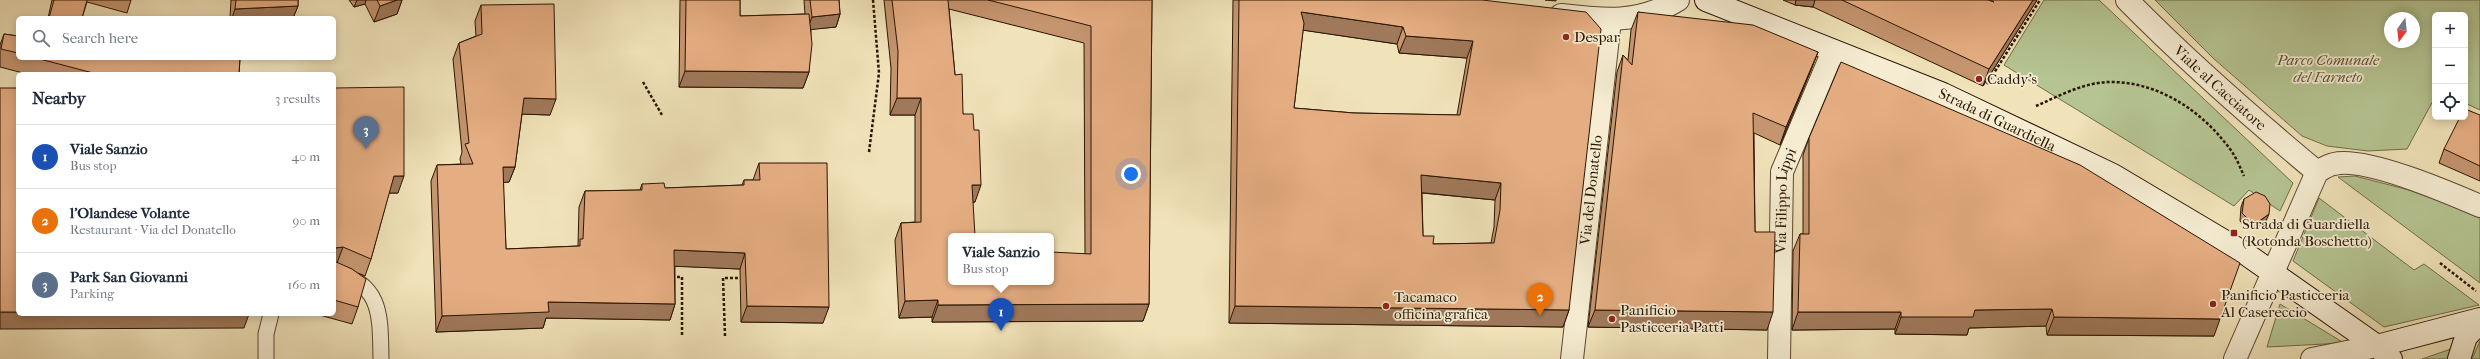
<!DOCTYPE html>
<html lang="en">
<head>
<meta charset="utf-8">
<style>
	body { margin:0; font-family:"IM FELL French Canon",serif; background:#f6f6f7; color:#1f2937 }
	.controls { position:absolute; right:12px; top:12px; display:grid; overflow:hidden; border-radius:6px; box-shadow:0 2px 10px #0003 }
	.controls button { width:36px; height:36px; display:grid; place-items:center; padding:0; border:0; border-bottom:1px solid #e0e1e3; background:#fff; color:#1f2937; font:20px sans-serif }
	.compass { position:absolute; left:2384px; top:12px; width:36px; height:36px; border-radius:50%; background:#fff; box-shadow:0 2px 10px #0003; rotate:195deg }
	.you { position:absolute; left:1131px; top:174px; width:14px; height:14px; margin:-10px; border:3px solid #fff; border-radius:50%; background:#1a73e8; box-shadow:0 0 0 6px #1a73e833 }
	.badge { display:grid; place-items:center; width:26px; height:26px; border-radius:50%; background:#8f2418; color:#fff; font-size:13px; font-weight:700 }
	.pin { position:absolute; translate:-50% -33px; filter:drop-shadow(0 1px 2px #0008) }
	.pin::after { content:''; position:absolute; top:21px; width:14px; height:12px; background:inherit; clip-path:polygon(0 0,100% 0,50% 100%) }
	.popup { position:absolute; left:948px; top:233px; width:106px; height:52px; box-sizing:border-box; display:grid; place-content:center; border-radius:6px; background:#fff; filter:drop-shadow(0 1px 3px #0005); font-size:13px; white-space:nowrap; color:#747a83 }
	.popup b { font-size:15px; color:#1f2937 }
	.popup::after { content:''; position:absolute; left:50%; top:100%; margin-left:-8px; border:8px solid transparent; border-top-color:#fff }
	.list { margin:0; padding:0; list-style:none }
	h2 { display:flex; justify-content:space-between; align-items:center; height:52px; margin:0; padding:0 16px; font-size:17px }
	h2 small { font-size:13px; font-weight:400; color:#747a83 }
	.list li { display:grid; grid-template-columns:26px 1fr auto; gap:12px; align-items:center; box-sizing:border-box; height:64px; padding:0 16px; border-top:1px solid #e0e1e3 }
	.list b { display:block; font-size:15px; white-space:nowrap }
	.list p { margin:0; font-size:13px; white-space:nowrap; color:#747a83 }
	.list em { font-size:13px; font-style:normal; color:#747a83 }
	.icon { flex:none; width:22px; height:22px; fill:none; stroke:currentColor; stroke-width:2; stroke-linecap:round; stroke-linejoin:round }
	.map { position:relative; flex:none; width:2480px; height:359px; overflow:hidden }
	.search { position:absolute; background:#fff; box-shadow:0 2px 10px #0003; left:16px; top:16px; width:320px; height:44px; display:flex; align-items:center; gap:10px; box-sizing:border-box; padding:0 14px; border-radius:6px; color:#747a83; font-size:15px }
	.panel { position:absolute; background:#fff; box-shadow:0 2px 10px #0003; left:16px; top:72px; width:320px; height:244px; border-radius:6px }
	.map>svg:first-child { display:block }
	.green { fill:#b5c492; stroke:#6f6c49; fill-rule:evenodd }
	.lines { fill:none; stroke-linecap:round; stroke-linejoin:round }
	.lane-casing { stroke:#5b482e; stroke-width:17 }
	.street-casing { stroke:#5b482e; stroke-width:24 }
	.secondary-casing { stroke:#291500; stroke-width:24 }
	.path { stroke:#291500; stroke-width:2.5; stroke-dasharray:3 2; stroke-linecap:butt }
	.lane { stroke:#f5ecd2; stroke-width:15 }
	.street { stroke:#f5ecd2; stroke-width:22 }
	.secondary { stroke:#f5ecd2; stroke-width:22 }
	.wall { fill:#c59570; stroke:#291500; fill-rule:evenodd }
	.shaded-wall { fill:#a0795b; stroke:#291500 }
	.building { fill:#e5ad82; stroke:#291500; fill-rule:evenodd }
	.poi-dot { fill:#8f2418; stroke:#f5ecd2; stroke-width:1.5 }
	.labels { text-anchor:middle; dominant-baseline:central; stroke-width:3.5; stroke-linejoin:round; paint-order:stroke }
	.poi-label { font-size:15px; fill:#291500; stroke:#f5ecd2; text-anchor:start }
	.park-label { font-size:15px; font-style:italic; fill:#5a5233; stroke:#f5ecd2 }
	.street-label { font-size:15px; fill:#291500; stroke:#f5ecd2 }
</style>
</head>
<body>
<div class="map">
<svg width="2480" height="359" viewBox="0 0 2480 359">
	<rect width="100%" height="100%" fill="#f0e2b9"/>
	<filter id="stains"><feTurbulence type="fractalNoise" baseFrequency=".005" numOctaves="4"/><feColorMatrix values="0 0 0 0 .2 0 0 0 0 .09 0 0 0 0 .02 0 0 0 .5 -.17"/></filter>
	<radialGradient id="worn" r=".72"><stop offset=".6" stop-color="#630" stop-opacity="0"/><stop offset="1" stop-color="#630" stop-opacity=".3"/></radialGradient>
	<g class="green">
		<path d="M2044,0H2099L2293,183L2280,211L2249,190L2234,206L2004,65Z"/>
		<path d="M2155,0H2480V110L2465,103V15H2435V97L2407,149L2368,151L2327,146L2302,136L2213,58ZM2390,18H2414V42H2390Z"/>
		<path d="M2355,176L2409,190L2480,216V283L2338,177Z"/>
		<path d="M2319,198L2414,270L2424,264L2479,305L2384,327L2293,261Z"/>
		<path d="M2280,304L2344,343L2267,347Z"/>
		<path d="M2480,341V359H2472Z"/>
		<path d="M2451,349V359H2422Z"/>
	</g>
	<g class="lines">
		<defs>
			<g id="lane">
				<path d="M334,272C383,284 380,317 381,359"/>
				<path d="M266,359V334L271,314"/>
			</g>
			<g id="street">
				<path id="s1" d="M2127,0C2187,61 2251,117 2317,172"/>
				<path d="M1561,15C1604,20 1639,24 1678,0"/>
				<path id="s2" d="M1572,359L1610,20"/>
				<path id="s3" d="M1779,359L1782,172L1833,51"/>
				<path d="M2235,359L2317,172C2322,169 2328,165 2334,164C2364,156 2450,193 2480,206"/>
				<path d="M2312,359L2377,346"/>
			</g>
			<g id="secondary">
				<path id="s4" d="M1706,0L1943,94L2113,175L2246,254L2377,346L2391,359"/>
				<path d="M2377,346L2480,319"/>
				<path d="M2459,359L2466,337L2480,322"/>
			</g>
		</defs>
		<use href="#lane" class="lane-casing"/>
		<use href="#street" class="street-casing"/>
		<use href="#secondary" class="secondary-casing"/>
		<g class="path">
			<path d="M643,82L662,115"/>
			<path d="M1987,84L2040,0"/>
			<path d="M2036,106C2059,96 2084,82 2111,82C2159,82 2202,111 2230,149C2236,157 2240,167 2244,176"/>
			<path d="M869,152L879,73L873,0"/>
			<path d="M2440,263L2476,291"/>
			<path d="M672,277H682V335"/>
			<path d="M725,336L723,278H740"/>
		</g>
		<use href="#lane" class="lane"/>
		<use href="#street" class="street"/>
		<use href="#secondary" class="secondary"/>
	</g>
	<g class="wall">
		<path d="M52,0H131L127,13L87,2L82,18H48Z"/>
		<path d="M231,0H298V6L293,18H230Z"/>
		<path d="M349,0H402L397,14L374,22L365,4L354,7Z"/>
		<path d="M680,0H740V16L805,14L804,0H839L840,14L836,27L811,29L809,72L803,88L679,87Z"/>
		<path d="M884,0H1152L1149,304L1143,321L932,322V317L899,318L895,240L901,223L915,222V115H890L891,68ZM949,9L1084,43L1085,254L951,282L973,202H975L963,114L955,75Z"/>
		<path d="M1233,0H1482L1569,310L1563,327L1229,323ZM1303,30L1397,44L1399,53L1467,58L1457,115L1354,113L1294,108ZM1422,193L1495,200L1494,227L1491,243L1433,244L1423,236Z"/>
		<path d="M1783,0H2037L1983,86L1813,7L1795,5Z"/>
		<path d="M481,5L550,115L522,114L515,167L509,182H503L506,249L578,246L579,207L585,191L640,190L642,184L665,188L742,185L744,180H753L759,163L823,323L741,322L740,269L675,266V304L670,320L546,318L543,328L436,332L431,181L437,165L461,164L460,159L462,152L453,59L459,43L476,36L475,21Z"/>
		<path d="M1638,12L1818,52L1811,70L1780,145L1754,133L1755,232L1767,330L1588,327L1617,72L1623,55L1628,60L1631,30Z"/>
		<path d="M4,34L18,36V58H240L239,74H27L0,67V45Z"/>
		<path d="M334,88L398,193H389L371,259L365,276L358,273V307L352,324L316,314H334Z"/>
		<path d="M2480,115V181L2439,163L2444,149Z"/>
		<path d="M1809,138L2214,336L2047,335L2046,326L1969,328L1967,335L1895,334V329L1792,330L1793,251L1800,234H1803V155Z"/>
		<path d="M2244,199L2266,221L2255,229L2246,228L2240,221L2241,207Z"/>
	</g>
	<g class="shaded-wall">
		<path d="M357,0H366L365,4L354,7Z"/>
		<path d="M397,0H402L397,14L374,22L380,6Z"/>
		<path d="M1545,0H1556V1Z"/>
		<path d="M1796,0H1815L1813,7L1795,5Z"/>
		<path d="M2033,0H2037L1983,86L1989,69Z"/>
		<path d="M298,6L293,18H232L235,9Z"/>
		<path d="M1301,12L1403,27L1397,44L1295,29Z"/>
		<path d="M840,14L836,27L807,30L812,17Z"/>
		<path d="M1406,36L1473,41L1467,58L1399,53Z"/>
		<path d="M1818,52L1811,70L1780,145L1786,127Z"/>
		<path d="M685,71L809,72L803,88L679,87Z"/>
		<path d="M524,98L556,99L550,115L519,114Z"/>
		<path d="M897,98H921L915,115H890Z"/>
		<path d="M503,167H515L509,182L497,183Z"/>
		<path d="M1421,175L1501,183L1495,200L1415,192Z"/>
		<path d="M394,176H404L398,193H388Z"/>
		<path d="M972,185H981L975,202H966Z"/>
		<path d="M2269,214L2266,221L2255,229L2258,222Z"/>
		<path d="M343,247L337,263L334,264V249L335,248Z"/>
		<path d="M674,250L745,253L740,269L668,266Z"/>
		<path d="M938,300L932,317L899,318L905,301Z"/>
		<path d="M548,302L675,304L670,320L546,318L543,328L436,332L442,316Z"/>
		<path d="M1149,304L1143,321L932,322L938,305Z"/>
		<path d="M747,306L829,307L823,323L741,322Z"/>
		<path d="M1235,306L1569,310L1563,327L1229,323Z"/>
		<path d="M2052,309L2046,326L1969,328L1967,335L1895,334L1901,317L1975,310Z"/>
		<path d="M1595,310L1773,312L1767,330L1588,327Z"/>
		<path d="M0,312H18V314H249L244,328L0,329Z"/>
		<path d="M1798,312H1901L1895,329L1792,330Z"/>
		<path d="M2054,317L2220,319L2214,336L2047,335Z"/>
	</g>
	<g class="building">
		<path d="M54,0H87L82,18H49Z"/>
		<path d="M236,0H298V6L235,9Z"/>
		<path d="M377,0H397L380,6Z"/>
		<path d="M686,0H740V16L809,14L812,44L809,72L685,71Z"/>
		<path d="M810,0H839L840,14L812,17Z"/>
		<path d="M892,0H948L955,75L962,74L963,114H973L974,130H979L981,185H972L975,236H951V282H1051V252L1091,254V26L988,0H1152L1149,304L938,305V300L905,301L901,223L921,222V98H897L898,51Z"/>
		<path d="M1239,0H1482L1586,12L1601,29L1569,310L1235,306ZM1301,12L1403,27L1406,36L1473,41L1460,115L1354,113L1294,108L1304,23ZM1421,175L1501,183L1500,210L1494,243L1433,244L1434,236H1423Z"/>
		<path d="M1842,0H1988L1994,2L1991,0H2033L1989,69Z"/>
		<path d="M554,4L556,99L524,98L515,167H503L506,249L580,246V239H583L585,191L642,190V184L664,183L665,188L744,185V180H760L759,163H827L829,307L747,306L745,253L674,250L675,304L548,302L549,312L442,316L437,165L473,164L465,144L469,143L459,43L482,34L481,5Z"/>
		<path d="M1638,12L1753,25L1818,52L1786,127L1753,113L1755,232H1775L1773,312L1595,310L1623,55L1632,65Z"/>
		<path d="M4,34L18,36V53L1,49Z"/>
		<path d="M36,58H240L239,74H97Z"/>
		<path d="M1841,62L2080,165L2240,263L2220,319L2054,317L2052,309L1975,310L1973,317H1901V312H1798L1800,234H1809V138Z"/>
		<path d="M404,87V176H394L371,259L343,247L335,248L334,249V88Z"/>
		<rect x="0" y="88" width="18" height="224"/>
		<path d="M2465,109L2480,115V166L2444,149L2460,117H2465Z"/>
		<path d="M2256,192L2265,196L2270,204L2269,214L2258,222L2249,220L2242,213L2244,199Z"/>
		<path d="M334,261L352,269L366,279L358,307L334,300Z"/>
	</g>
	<g class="poi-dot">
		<circle cx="1566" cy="37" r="4"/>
		<circle cx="1979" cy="79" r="4"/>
		<rect x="2230" y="229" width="8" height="8" rx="2"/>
		<circle cx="2213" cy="304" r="4"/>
		<circle cx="1386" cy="306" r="4"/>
		<circle cx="1612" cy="319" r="4"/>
	</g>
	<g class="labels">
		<g class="poi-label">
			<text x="1574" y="37">Despar</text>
			<text x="1987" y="79">Caddy's</text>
			<text x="2242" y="224">Strada di Guardiella<tspan x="2242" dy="17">(Rotonda Boschetto)</tspan></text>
			<text x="2221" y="295">Panificio Pasticceria<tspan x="2221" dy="17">Al Casereccio</tspan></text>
			<text x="1394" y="297">Tacamaco<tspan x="1394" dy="17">officina grafica</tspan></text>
			<text x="1620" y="310">Panificio<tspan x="1620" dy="17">Pasticceria Patti</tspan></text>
		</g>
		<g class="park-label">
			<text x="2328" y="60">Parco Comunale<tspan x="2328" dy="17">del Farneto</tspan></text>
		</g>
		<g class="street-label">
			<text stroke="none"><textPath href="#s1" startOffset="128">Viale al Cacciatore</textPath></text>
			<text stroke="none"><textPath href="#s4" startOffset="315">Strada di Guardiella</textPath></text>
			<text stroke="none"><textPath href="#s2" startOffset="170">Via del Donatello</textPath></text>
			<text stroke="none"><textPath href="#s3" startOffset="159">Via Filippo Lippi</textPath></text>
		</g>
	</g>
	<rect width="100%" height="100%" filter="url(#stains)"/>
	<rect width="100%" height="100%" fill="url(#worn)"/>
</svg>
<div class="controls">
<button>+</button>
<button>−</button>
<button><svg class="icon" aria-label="locate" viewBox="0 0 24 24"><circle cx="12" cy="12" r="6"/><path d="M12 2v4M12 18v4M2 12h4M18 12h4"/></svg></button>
</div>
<svg class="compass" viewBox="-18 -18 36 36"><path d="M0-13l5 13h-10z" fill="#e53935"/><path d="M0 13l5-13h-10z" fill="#747a83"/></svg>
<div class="you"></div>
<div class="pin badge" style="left:1001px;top:331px;background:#1a4fb4">1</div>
<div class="popup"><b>Viale Sanzio</b>Bus stop</div>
<div class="pin badge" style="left:1540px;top:316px;background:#e8710a">2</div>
<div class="pin badge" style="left:366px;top:149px;background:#5c6f8a">3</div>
<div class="search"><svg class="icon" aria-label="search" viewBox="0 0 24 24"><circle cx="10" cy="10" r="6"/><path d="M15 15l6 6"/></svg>Search here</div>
<section class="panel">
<h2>Nearby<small>3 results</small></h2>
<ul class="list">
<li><span class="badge" style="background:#1a4fb4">1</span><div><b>Viale Sanzio</b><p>Bus stop</p></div><em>40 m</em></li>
<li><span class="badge" style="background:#e8710a">2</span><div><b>l'Olandese Volante</b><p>Restaurant · Via del Donatello</p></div><em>90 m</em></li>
<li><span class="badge" style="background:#5c6f8a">3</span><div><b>Park San Giovanni</b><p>Parking</p></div><em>160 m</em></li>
</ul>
</section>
</div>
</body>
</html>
